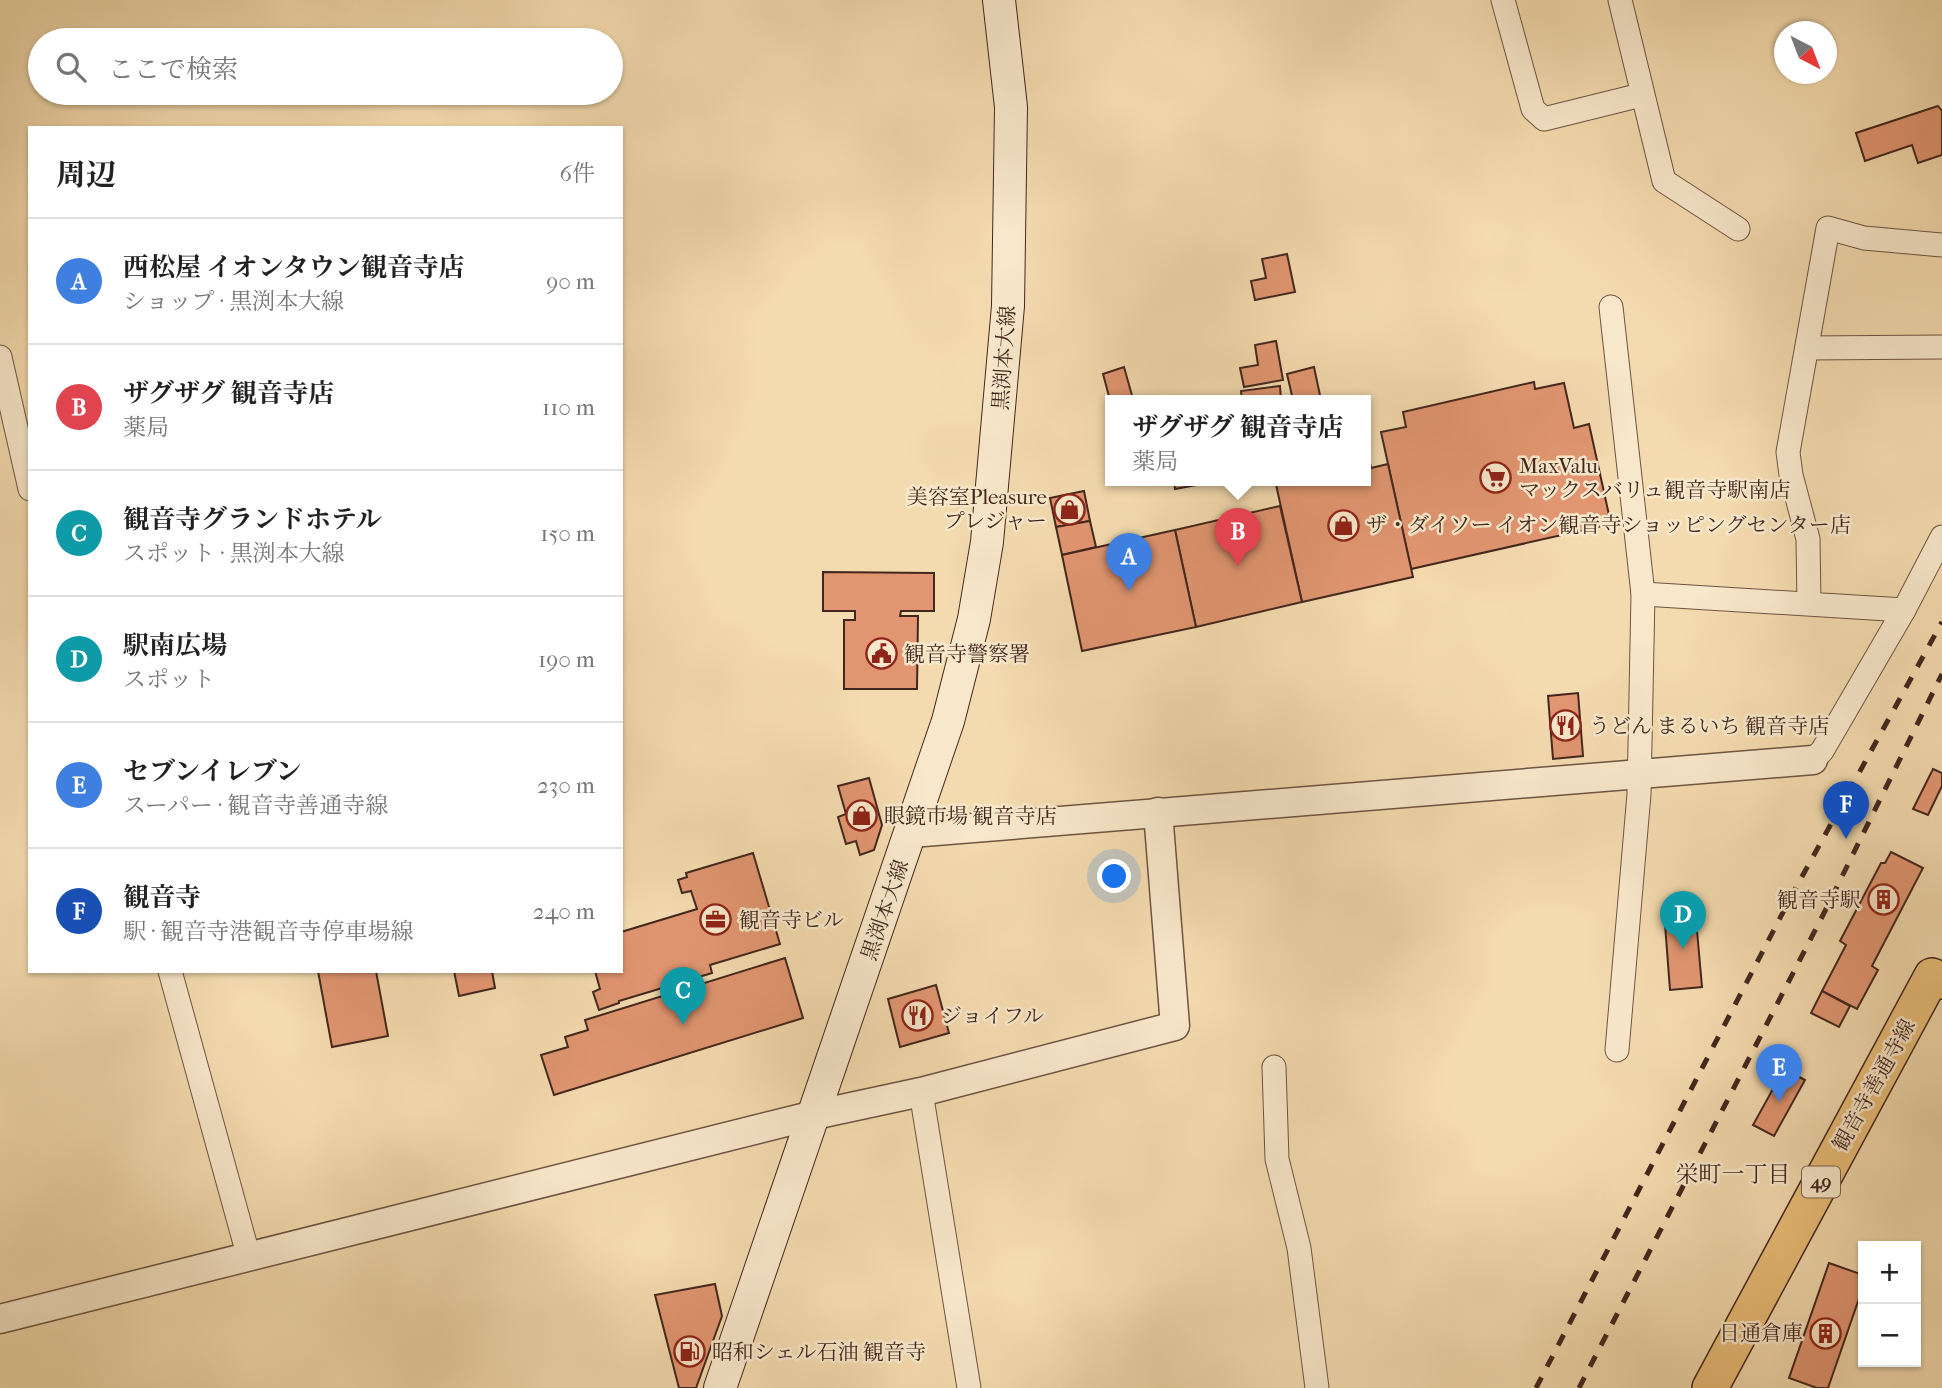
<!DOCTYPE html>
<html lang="ja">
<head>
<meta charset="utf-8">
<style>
	body { margin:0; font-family:"IM FELL French Canon","Noto Serif JP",serif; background:#f6f6f6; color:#222 }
	.controls { position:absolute; right:21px; bottom:21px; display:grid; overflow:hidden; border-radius:0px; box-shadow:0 2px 5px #0004 }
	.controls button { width:63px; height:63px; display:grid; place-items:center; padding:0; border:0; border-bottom:2px solid #e0e0e0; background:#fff; color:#222; font:35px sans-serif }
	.compass { position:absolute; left:1774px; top:21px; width:63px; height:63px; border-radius:50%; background:#fff; box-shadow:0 2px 5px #0004; rotate:138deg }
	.you { position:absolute; left:1115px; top:877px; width:24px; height:24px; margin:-18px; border:5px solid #fff; border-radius:50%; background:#1a73e8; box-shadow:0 0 0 10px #1a73e833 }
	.badge { display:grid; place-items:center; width:46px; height:46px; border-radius:50%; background:#0b8043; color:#fff; font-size:23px; font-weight:700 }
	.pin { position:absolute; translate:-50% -58px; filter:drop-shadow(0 2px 4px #0008) }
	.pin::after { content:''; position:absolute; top:37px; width:24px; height:21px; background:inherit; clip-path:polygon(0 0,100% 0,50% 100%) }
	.popup { position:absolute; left:1105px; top:395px; width:266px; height:91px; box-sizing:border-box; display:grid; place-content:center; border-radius:0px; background:#fff; filter:drop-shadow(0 2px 5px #0005); font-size:23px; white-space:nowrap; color:#767676 }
	.popup b { font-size:26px; color:#222 }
	.popup::after { content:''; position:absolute; left:50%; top:100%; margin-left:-14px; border:14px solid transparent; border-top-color:#fff }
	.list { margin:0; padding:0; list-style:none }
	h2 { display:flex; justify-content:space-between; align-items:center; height:91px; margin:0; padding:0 28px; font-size:30px }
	h2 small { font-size:23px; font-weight:400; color:#767676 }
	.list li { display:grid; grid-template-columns:46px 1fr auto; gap:21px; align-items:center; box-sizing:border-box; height:126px; padding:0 28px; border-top:2px solid #e0e0e0 }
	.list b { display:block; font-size:26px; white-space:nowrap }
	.list p { margin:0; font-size:23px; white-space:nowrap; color:#767676 }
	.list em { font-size:23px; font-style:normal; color:#767676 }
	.icon { flex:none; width:38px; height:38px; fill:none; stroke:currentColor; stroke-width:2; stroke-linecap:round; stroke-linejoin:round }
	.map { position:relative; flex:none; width:1942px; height:1388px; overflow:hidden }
	.search { position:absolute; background:#fff; box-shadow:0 2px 5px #0004; left:28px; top:28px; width:595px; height:77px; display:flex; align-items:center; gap:18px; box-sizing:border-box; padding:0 24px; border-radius:38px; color:#767676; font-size:26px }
	.panel { position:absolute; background:#fff; box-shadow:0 2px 5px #0004; left:28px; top:126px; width:595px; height:847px; border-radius:0px }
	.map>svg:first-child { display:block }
	.building { fill:#e19671; stroke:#42271e; stroke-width:2 }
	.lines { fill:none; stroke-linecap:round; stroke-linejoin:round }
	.minor-casing { stroke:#6e5442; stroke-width:25 }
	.tertiary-casing { stroke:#6e5442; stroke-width:31 }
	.secondary-casing { stroke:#42271e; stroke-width:34 }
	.primary-casing { stroke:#42271e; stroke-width:38 }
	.minor { stroke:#f8e8cb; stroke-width:23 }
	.tertiary { stroke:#f8e8cb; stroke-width:28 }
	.secondary { stroke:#f8e8cb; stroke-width:32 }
	.primary { stroke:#eabe78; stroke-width:35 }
	.rail { stroke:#42271e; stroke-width:5; stroke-dasharray:12 12; stroke-linecap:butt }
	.labels { text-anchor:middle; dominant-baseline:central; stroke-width:5; stroke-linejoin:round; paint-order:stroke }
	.shield { fill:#f8e8cb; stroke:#796152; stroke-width:2 }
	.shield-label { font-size:19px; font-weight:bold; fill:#42271e }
	.street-label { font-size:21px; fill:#42271e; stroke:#f8e8cb }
	.poi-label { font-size:21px; fill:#42271e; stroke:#f8e8cb; text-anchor:start }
	.neighbourhood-label { font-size:23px; fill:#42271e; stroke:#f8e8cb }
</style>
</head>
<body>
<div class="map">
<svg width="1942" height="1388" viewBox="0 0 1942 1388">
	<rect width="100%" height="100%" fill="#f4dbaf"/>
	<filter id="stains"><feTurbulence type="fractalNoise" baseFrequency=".00286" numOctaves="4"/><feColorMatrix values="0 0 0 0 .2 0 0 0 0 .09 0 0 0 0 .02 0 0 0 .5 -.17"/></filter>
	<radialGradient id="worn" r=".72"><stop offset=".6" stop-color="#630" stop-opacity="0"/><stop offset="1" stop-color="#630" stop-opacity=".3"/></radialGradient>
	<g class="building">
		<path d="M1938,106L1942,111V155L1918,163L1912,145L1865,161L1856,133Z"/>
		<path d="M1287,254L1295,292L1255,300L1251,281L1266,278L1262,259Z"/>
		<path d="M1276,341L1283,380L1244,387L1240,368L1258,365L1255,345Z"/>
		<path d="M1124,367L1133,399L1110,400L1103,374Z"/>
		<path d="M1314,367L1321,400H1293L1287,374Z"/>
		<path d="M1534,382L1535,389L1564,383L1574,428L1589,424L1611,524L1411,569L1381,432L1406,427L1403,412Z"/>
		<path d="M1280,386L1281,400H1242L1241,391Z"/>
		<path d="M1366,445L1371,468L1388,464L1413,577L1302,602L1275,480H1366Z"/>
		<path d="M1174,480H1201L1202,484L1175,489Z"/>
		<path d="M1084,491L1090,521L1056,527L1050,498Z"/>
		<path d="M1280,506L1302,602L1196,627L1175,530Z"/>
		<path d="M1090,521L1096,547L1062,555L1056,527Z"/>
		<path d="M1175,530L1196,627L1082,651L1062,555Z"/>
		<path d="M823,572L934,573V611H901L900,616H918L917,689H844V620H855V611H823Z"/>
		<path d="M1578,693L1583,756L1553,759L1548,696Z"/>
		<path d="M1933,769L1942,773V786L1928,815L1913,809Z"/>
		<path d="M869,778L882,825L874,850L860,855L856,841L846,844L838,817L846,814L838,786Z"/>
		<path d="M1891,852L1923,868L1872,966L1878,970L1857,1009L1822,991L1846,945L1840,941L1881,863H1885Z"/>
		<path d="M753,853L780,944L710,965L712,973L619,1001V1003L599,1010L593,992L600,989L595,971H621V932L697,909L691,891L682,893L678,880L687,877L686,873Z"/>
		<path d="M1695,908L1702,987L1670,990L1664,911Z"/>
		<path d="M785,958L803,1018L554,1095L541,1055L568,1047L565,1037L588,1030L585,1020Z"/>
		<path d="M318,971H376L388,1036L332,1047Z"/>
		<path d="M454,971H492L495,988L459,996Z"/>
		<path d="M936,985L949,1033L900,1047L888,999Z"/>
		<path d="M1822,991L1850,1006L1839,1027L1811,1013Z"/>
		<path d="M1784,1069L1805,1080L1774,1136L1753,1125Z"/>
		<path d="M1829,1263L1863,1275V1287L1828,1388H1817L1789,1378Z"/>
		<path d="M715,1284L722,1316L696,1388H679L655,1295Z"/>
	</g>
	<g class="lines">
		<defs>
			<g id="minor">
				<path d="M1503,0L1533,109L1544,119L1641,95"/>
				<path d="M1620,0L1664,181L1738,229"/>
				<path d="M1611,307L1643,594L1639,794L1617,1050"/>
				<path d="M1807,348L1942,347"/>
				<path d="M0,357L30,489"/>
				<path d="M1643,594L1904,610"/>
				<path d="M1809,603L1808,539L1791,475L1788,452L1828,228L1864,238L1942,245"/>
				<path d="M1813,760L1822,751L1904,610L1942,537"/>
				<path d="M170,971L249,1258"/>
				<path d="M1274,1067L1277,1159L1299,1248L1317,1388"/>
				<path d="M921,1092L969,1388"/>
			</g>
			<g id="tertiary">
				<path d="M911,833L1813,760"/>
				<path d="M0,1319L814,1115L921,1092L1175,1026L1158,812"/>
			</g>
			<path id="secondary" d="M720,1388L948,721L974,619L987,542L1008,306L1011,107L999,0"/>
			<path id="primary" d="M1710,1388L1932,976L1942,981"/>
		</defs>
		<use href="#minor" class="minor-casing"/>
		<use href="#tertiary" class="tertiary-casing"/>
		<use href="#secondary" class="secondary-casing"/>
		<use href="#primary" class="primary-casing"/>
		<use href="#minor" class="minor"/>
		<use href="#tertiary" class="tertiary"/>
		<use href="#secondary" class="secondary"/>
		<use href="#primary" class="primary"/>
		<g class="rail">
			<path d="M1536,1388L1793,893L1942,622"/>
			<path d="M1579,1388L1823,915L1942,674"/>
		</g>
	</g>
	<defs>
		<symbol id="supermarket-ring" viewBox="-11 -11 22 22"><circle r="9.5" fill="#f8e8cb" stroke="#8f2418" stroke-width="1.5"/><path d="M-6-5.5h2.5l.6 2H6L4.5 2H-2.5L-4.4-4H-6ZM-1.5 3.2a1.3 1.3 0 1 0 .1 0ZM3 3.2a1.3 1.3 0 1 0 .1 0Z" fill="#8f2418"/></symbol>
		<symbol id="shop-ring" viewBox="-11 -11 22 22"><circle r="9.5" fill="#f8e8cb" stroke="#8f2418" stroke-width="1.5"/><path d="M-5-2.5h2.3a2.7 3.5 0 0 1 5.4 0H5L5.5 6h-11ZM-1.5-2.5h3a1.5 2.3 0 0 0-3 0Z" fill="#8f2418"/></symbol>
		<symbol id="civic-ring" viewBox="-11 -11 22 22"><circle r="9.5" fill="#f8e8cb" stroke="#8f2418" stroke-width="1.5"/><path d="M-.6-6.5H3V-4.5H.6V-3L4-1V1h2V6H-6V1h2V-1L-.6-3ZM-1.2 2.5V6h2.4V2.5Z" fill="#8f2418"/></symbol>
		<symbol id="restaurant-ring" viewBox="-11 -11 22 22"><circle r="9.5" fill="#f8e8cb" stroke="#8f2418" stroke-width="1.5"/><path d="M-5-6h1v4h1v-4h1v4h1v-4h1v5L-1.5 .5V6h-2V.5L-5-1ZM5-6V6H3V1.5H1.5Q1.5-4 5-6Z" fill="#8f2418"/></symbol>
		<symbol id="building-ring" viewBox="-11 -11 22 22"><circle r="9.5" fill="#f8e8cb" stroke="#8f2418" stroke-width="1.5"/><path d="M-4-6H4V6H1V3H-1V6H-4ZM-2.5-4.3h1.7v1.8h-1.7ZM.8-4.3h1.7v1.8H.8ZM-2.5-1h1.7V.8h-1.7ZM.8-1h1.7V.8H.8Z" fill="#8f2418"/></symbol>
		<symbol id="office-ring" viewBox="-11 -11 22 22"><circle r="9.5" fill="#f8e8cb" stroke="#8f2418" stroke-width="1.5"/><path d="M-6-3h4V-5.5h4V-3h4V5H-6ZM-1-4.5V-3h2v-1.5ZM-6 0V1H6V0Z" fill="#8f2418"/></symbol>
		<symbol id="fuel-ring" viewBox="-11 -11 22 22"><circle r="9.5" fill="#f8e8cb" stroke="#8f2418" stroke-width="1.5"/><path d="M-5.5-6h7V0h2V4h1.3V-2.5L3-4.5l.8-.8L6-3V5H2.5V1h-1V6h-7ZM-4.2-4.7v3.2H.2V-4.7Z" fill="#8f2418"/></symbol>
	</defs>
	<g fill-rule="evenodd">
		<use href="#supermarket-ring" x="1478" y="460" width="35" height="35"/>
		<use href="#shop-ring" x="1052" y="492" width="35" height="35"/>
		<use href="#shop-ring" x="1326" y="508" width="35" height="35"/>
		<use href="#civic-ring" x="864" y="636" width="35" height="35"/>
		<use href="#restaurant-ring" x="1548" y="708" width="35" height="35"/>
		<use href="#shop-ring" x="844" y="798" width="35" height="35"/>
		<use href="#building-ring" x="1866" y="882" width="35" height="35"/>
		<use href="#office-ring" x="698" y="902" width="35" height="35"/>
		<use href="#restaurant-ring" x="900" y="998" width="35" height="35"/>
		<use href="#building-ring" x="1808" y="1316" width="35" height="35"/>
		<use href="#fuel-ring" x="672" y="1334" width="35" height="35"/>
	</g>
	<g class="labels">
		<rect class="shield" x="1802" y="1166.5" width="38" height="31" rx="5"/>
		<g class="shield-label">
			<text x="1821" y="1182">49</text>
		</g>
		<g class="street-label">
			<text transform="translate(1004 358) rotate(-86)">黒渕本大線</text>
			<text transform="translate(885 910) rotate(-71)">黒渕本大線</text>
			<text transform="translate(1874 1085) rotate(-61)">観音寺善通寺線</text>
		</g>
		<g class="poi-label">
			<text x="1519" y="466">MaxValu<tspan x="1519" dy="24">マックスバリュ観音寺駅南店</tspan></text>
			<text x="1047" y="497" text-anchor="end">美容室Pleasure<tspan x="1047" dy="24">プレジャー</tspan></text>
			<text x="1366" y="525">ザ・ダイソー イオン観音寺ショッピングセンター店</text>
			<text x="904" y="654">観音寺警察署</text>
			<text x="1589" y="726">うどん まるいち 観音寺店</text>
			<text x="884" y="816">眼鏡市場 観音寺店</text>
			<text x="1861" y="900" text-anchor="end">観音寺駅</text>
			<text x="739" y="920">観音寺ビル</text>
			<text x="941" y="1016">ジョイフル</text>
			<text x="1803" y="1333" text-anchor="end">日通倉庫</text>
			<text x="712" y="1352">昭和シェル石油 観音寺</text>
		</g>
		<g class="neighbourhood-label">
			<text x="1733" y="1174">栄町一丁目</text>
		</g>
	</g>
	<rect width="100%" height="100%" filter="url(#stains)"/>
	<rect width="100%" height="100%" fill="url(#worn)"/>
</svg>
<div class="controls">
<button>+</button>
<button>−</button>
</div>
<svg class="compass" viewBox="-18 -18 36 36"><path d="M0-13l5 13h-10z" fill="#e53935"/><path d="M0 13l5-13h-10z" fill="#767676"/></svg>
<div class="you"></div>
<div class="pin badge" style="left:1129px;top:591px;background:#3f7fe0">A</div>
<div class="pin badge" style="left:1238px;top:566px;background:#e0444e">B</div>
<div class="popup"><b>ザグザグ 観音寺店</b>薬局</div>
<div class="pin badge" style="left:683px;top:1025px;background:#0f9aa8">C</div>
<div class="pin badge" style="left:1683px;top:949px;background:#0f9aa8">D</div>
<div class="pin badge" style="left:1779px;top:1102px;background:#3f7fe0">E</div>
<div class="pin badge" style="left:1846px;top:839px;background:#1a4fb4">F</div>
<div class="search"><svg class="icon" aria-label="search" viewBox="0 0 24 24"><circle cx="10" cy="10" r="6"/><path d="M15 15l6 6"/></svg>ここで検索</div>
<section class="panel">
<h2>周辺<small>6件</small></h2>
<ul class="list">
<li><span class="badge" style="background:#3f7fe0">A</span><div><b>西松屋 イオンタウン観音寺店</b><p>ショップ · 黒渕本大線</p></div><em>90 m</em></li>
<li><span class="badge" style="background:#e0444e">B</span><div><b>ザグザグ 観音寺店</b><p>薬局</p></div><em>110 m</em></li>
<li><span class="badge" style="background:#0f9aa8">C</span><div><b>観音寺グランドホテル</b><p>スポット · 黒渕本大線</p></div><em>150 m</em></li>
<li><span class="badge" style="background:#0f9aa8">D</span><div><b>駅南広場</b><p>スポット</p></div><em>190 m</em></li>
<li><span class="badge" style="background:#3f7fe0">E</span><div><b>セブンイレブン</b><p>スーパー · 観音寺善通寺線</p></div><em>230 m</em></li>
<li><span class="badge" style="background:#1a4fb4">F</span><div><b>観音寺</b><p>駅 · 観音寺港観音寺停車場線</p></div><em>240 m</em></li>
</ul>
</section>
</div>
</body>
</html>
